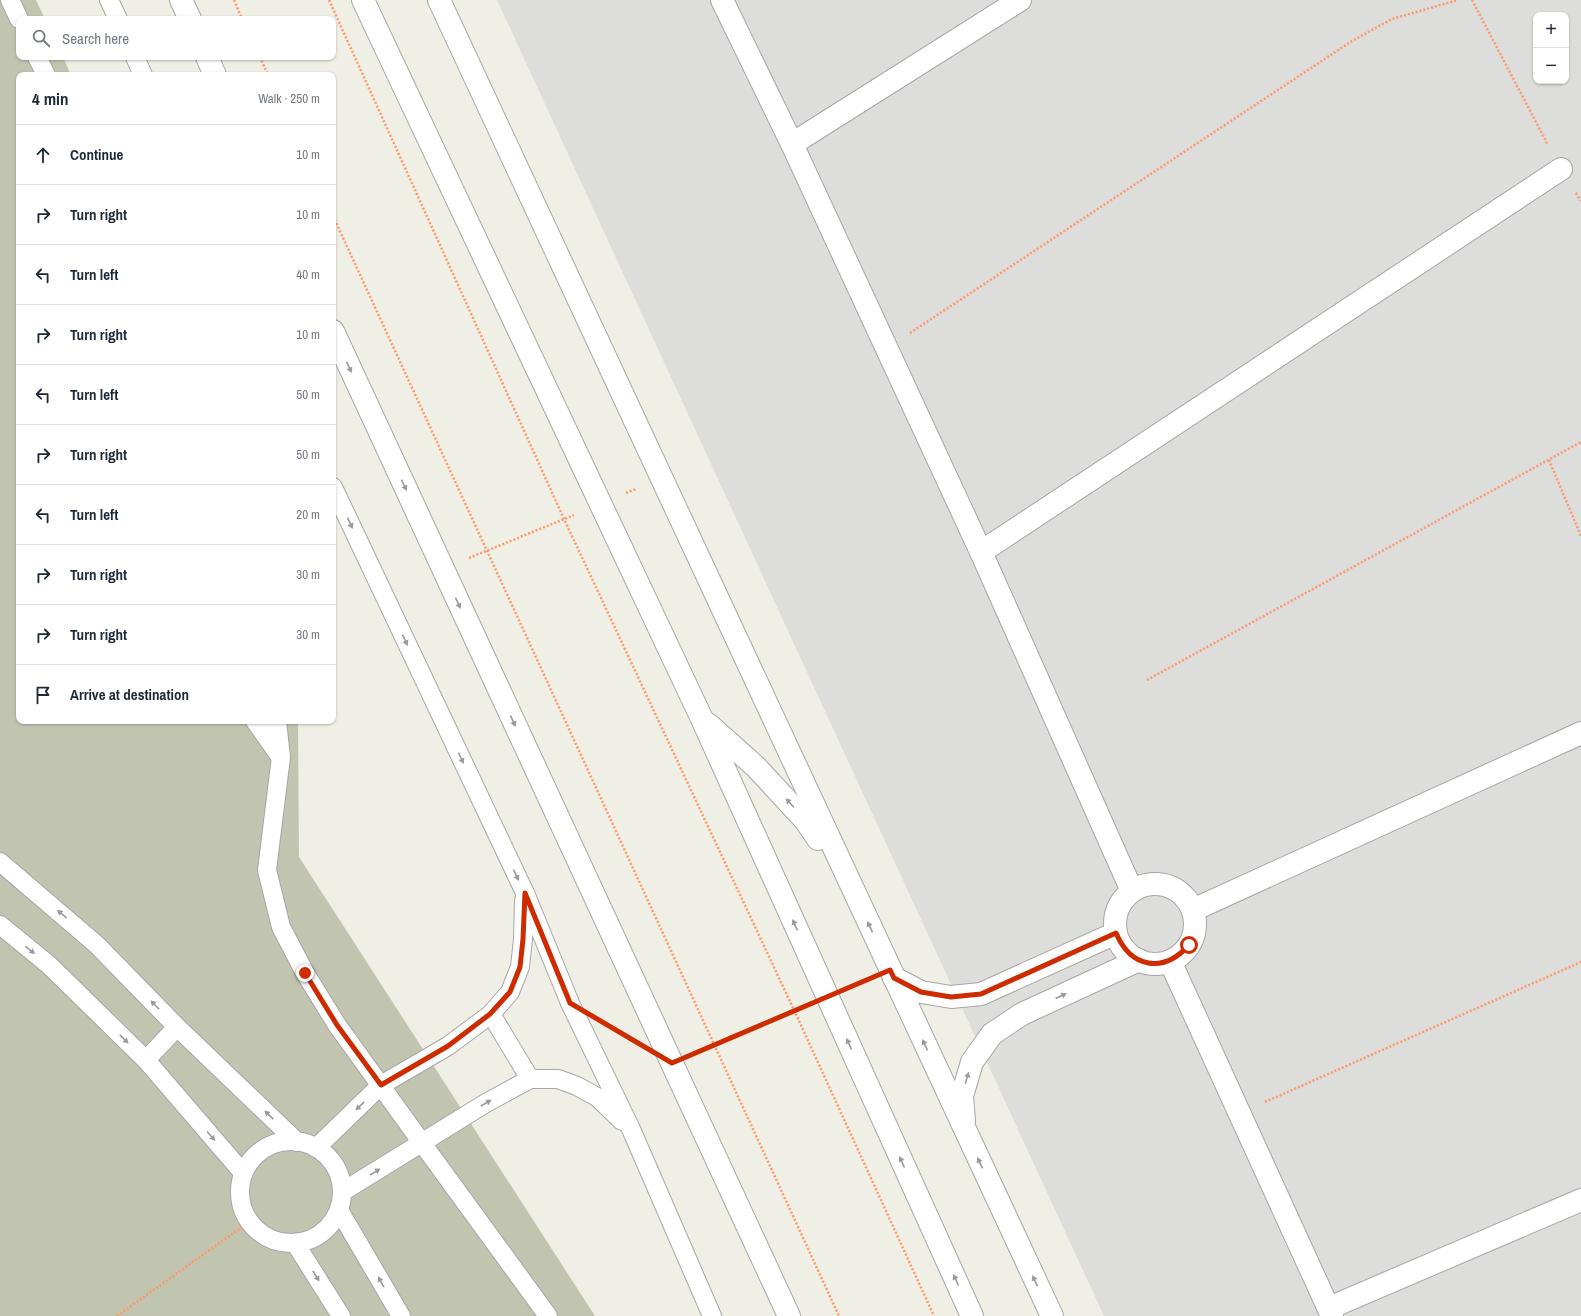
<!DOCTYPE html>
<html lang="en">
<head>
<meta charset="utf-8">
<style>
	body { margin:0; font-family:"Archivo Narrow",sans-serif; background:#f2f2f3; color:#1f2937 }
	.controls { position:absolute; right:12px; top:12px; display:grid; overflow:hidden; border-radius:8px; box-shadow:0 1px 3px #0004 }
	.controls button { width:36px; height:36px; display:grid; place-items:center; padding:0; border:0; border-bottom:1px solid #e0e1e3; background:#fff; color:#1f2937; font:20px sans-serif }
	.stop { position:absolute; width:12px; height:12px; margin:-9px; border:3px solid #cf2b00; border-radius:50%; background:#fff }
	.stop.end { background:#cf2b00; border-color:#fff; box-shadow:0 1px 4px #0008 }
	.list { margin:0; padding:0; list-style:none }
	h2 { display:flex; justify-content:space-between; align-items:center; height:52px; margin:0; padding:0 16px; font-size:17px }
	h2 small { font-size:13px; font-weight:400; color:#747a83 }
	.list li { display:grid; grid-template-columns:26px 1fr auto; gap:12px; align-items:center; box-sizing:border-box; height:60px; padding:0 16px; border-top:1px solid #e0e1e3 }
	.list b { display:block; font-size:15px; white-space:nowrap }
	.list em { font-size:13px; font-style:normal; color:#747a83 }
	.icon { flex:none; width:22px; height:22px; fill:none; stroke:currentColor; stroke-width:2; stroke-linecap:round; stroke-linejoin:round }
	.map { position:relative; flex:none; width:1581px; height:1316px; overflow:hidden }
	.search { position:absolute; background:#fff; box-shadow:0 1px 3px #0004; left:16px; top:16px; width:320px; height:44px; display:flex; align-items:center; gap:10px; box-sizing:border-box; padding:0 14px; border-radius:8px; color:#747a83; font-size:15px }
	.panel { position:absolute; background:#fff; box-shadow:0 1px 3px #0004; left:16px; top:72px; width:320px; height:652px; border-radius:8px }
	.map>svg:first-child { display:block }
	.residential { fill:#dddddc; fill-rule:evenodd }
	.construction { fill:#c1c5b0 }
	.lines { fill:none; stroke-linecap:round; stroke-linejoin:round }
	.lane-casing { stroke:#a6a6a6; stroke-width:20 }
	.street-casing { stroke:#a6a6a6; stroke-width:24 }
	.path { stroke:#fe9869; stroke-width:2.5; stroke-dasharray:2 2; stroke-linecap:butt }
	.lane { stroke:#fff; stroke-width:18 }
	.street { stroke:#fff; stroke-width:22 }
	.oneway { fill:#9a9a9a }
	.route { stroke:#cf2b00; stroke-width:5 }
</style>
</head>
<body>
<div class="map">
<svg width="1581" height="1316" viewBox="0 0 1581 1316">
	<rect width="100%" height="100%" fill="#f0efe5"/>
	<path class="residential" d="M497,0H1581V1316H1104ZM1536,15H1566V81H1536Z"/>
	<path class="construction" d="M0,0H36L45,19H19V57H63L71,75H19V721H298L299,857L595,1316H0Z"/>
	<g class="lines">
		<defs>
			<g id="lane">
				<path d="M10,0L19,19"/>
				<path d="M109,0L118,19"/>
				<path d="M37,57L46,75"/>
				<path d="M135,57L143,75"/>
				<path d="M333,487L525,893L570,1003L631,1129L712,1316"/>
				<path d="M255,721L279,755"/>
				<path d="M277,721L281,757L267,870L281,927L305,973L337,1025L422,1143L548,1316"/>
				<path d="M0,862L97,945L177,1027L297,1142"/>
				<path d="M0,925L49,965L146,1060L243,1173"/>
				<path d="M491,1014L530,1079"/>
				<path d="M146,1060L177,1027"/>
				<circle cx="291" cy="1192" r="51"/>
				<path d="M316,1148L381,1085L448,1046L491,1014L510,992L520,967L523,939L524,900"/>
				<path d="M342,1192L486,1103L530,1079H558L577,1086L597,1097L622,1121"/>
				<path d="M339,1210L401,1316"/>
				<path d="M295,1243L341,1316"/>
			</g>
			<g id="street">
				<path d="M181,0L190,19"/>
				<path d="M363,0L702,719L972,1316"/>
				<path d="M439,0L1052,1316"/>
				<path d="M722,0L792,144L981,552L1132,891"/>
				<path d="M207,57L215,75"/>
				<path d="M792,144L1020,0"/>
				<path d="M333,331L789,1316"/>
				<path d="M981,552L1561,169"/>
				<path d="M708,724L756,767L805,820L818,839"/>
				<circle cx="1155" cy="924" r="40"/>
				<path d="M1193,910L1581,733"/>
				<path d="M1170,961L1332,1316"/>
				<path d="M894,978L921,992L951,997L981,994L1116,933"/>
				<path d="M964,1121L962,1096L972,1062L992,1034L1022,1014L1139,960"/>
				<path d="M1329,1308L1581,1200"/>
			</g>
		</defs>
		<use href="#lane" class="lane-casing"/>
		<use href="#street" class="street-casing"/>
		<g class="path">
			<path d="M234,0L242,19"/>
			<path d="M329,0L564,519L794,1010L934,1316"/>
			<path d="M1472,0L1548,145"/>
			<path d="M260,57L268,75"/>
			<path d="M1576,193L1581,201"/>
			<path d="M333,216L839,1316"/>
			<path d="M910,333L1352,41L1392,19L1458,0"/>
			<path d="M1549,460L1581,536"/>
			<path d="M626,493L636,489"/>
			<path d="M469,558L574,515"/>
			<path d="M1147,680L1581,442"/>
			<path d="M854,985L864,981"/>
			<path d="M613,1029L628,1037"/>
			<path d="M698,1051L802,1007"/>
			<path d="M1265,1102L1581,962"/>
			<path d="M117,1316L249,1222"/>
		</g>
		<use href="#lane" class="lane"/>
		<use href="#street" class="street"/>
	</g>
	<defs><path id="oneway-solid" d="M-6-.8H1V-3.2L6.5 0L1 3.2V.8H-6Z"/></defs>
	<g class="oneway">
		<use href="#oneway-solid" transform="translate(349 367) rotate(65)"/>
		<use href="#oneway-solid" transform="translate(404 485) rotate(65)"/>
		<use href="#oneway-solid" transform="translate(350 523) rotate(65)"/>
		<use href="#oneway-solid" transform="translate(458 603) rotate(65)"/>
		<use href="#oneway-solid" transform="translate(405 640) rotate(65)"/>
		<use href="#oneway-solid" transform="translate(513 721) rotate(65)"/>
		<use href="#oneway-solid" transform="translate(461 758) rotate(65)"/>
		<use href="#oneway-solid" transform="translate(790 803) rotate(-132)"/>
		<use href="#oneway-solid" transform="translate(516 875) rotate(65)"/>
		<use href="#oneway-solid" transform="translate(62 914) rotate(-139)"/>
		<use href="#oneway-solid" transform="translate(795 925) rotate(-114)"/>
		<use href="#oneway-solid" transform="translate(870 927) rotate(-115)"/>
		<use href="#oneway-solid" transform="translate(30 950) rotate(39)"/>
		<use href="#oneway-solid" transform="translate(1061 996) rotate(-25)"/>
		<use href="#oneway-solid" transform="translate(155 1005) rotate(-134)"/>
		<use href="#oneway-solid" transform="translate(124 1039) rotate(44)"/>
		<use href="#oneway-solid" transform="translate(849 1044) rotate(-114)"/>
		<use href="#oneway-solid" transform="translate(925 1045) rotate(-115)"/>
		<use href="#oneway-solid" transform="translate(967 1078) rotate(-74)"/>
		<use href="#oneway-solid" transform="translate(486 1103) rotate(-30)"/>
		<use href="#oneway-solid" transform="translate(360 1106) rotate(136)"/>
		<use href="#oneway-solid" transform="translate(269 1115) rotate(-136)"/>
		<use href="#oneway-solid" transform="translate(211 1136) rotate(49)"/>
		<use href="#oneway-solid" transform="translate(902 1162) rotate(-114)"/>
		<use href="#oneway-solid" transform="translate(980 1163) rotate(-115)"/>
		<use href="#oneway-solid" transform="translate(375 1172) rotate(-32)"/>
		<use href="#oneway-solid" transform="translate(316 1276) rotate(58)"/>
		<use href="#oneway-solid" transform="translate(956 1280) rotate(-114)"/>
		<use href="#oneway-solid" transform="translate(1035 1281) rotate(-115)"/>
		<use href="#oneway-solid" transform="translate(381 1282) rotate(-120)"/>
	</g>
	<g class="lines">
		<path class="route" d="M305,973L337,1025L381,1085L448,1046L490,1014L510,992L520,967L523,939L525,893L570,1003L672,1063L890,970L894,978L921,992L951,997L981,994L1116,933C1131,968 1163,974 1189,945"/>
	</g>
</svg>
<div class="controls">
<button>+</button>
<button>−</button>
</div>
<div class="stop" style="left:1189px;top:945px"></div>
<div class="stop end" style="left:305px;top:973px"></div>
<div class="search"><svg class="icon" aria-label="search" viewBox="0 0 24 24"><circle cx="10" cy="10" r="6"/><path d="M15 15l6 6"/></svg>Search here</div>
<section class="panel">
<h2>4 min<small>Walk · 250 m</small></h2>
<ul class="list">
<li><svg class="icon" aria-label="ahead" viewBox="0 0 24 24"><path d="M12 20V5M6 11l6-6 6 6"/></svg><div><b>Continue</b></div><em>10 m</em></li>
<li><svg class="icon" aria-label="right" viewBox="0 0 24 24"><path d="M7 20v-9h11M14 6l5 5-5 5"/></svg><div><b>Turn right</b></div><em>10 m</em></li>
<li><svg class="icon" aria-label="left" viewBox="0 0 24 24"><path d="M17 20v-9H6M10 6l-5 5 5 5"/></svg><div><b>Turn left</b></div><em>40 m</em></li>
<li><svg class="icon" aria-label="right" viewBox="0 0 24 24"><path d="M7 20v-9h11M14 6l5 5-5 5"/></svg><div><b>Turn right</b></div><em>10 m</em></li>
<li><svg class="icon" aria-label="left" viewBox="0 0 24 24"><path d="M17 20v-9H6M10 6l-5 5 5 5"/></svg><div><b>Turn left</b></div><em>50 m</em></li>
<li><svg class="icon" aria-label="right" viewBox="0 0 24 24"><path d="M7 20v-9h11M14 6l5 5-5 5"/></svg><div><b>Turn right</b></div><em>50 m</em></li>
<li><svg class="icon" aria-label="left" viewBox="0 0 24 24"><path d="M17 20v-9H6M10 6l-5 5 5 5"/></svg><div><b>Turn left</b></div><em>20 m</em></li>
<li><svg class="icon" aria-label="right" viewBox="0 0 24 24"><path d="M7 20v-9h11M14 6l5 5-5 5"/></svg><div><b>Turn right</b></div><em>30 m</em></li>
<li><svg class="icon" aria-label="right" viewBox="0 0 24 24"><path d="M7 20v-9h11M14 6l5 5-5 5"/></svg><div><b>Turn right</b></div><em>30 m</em></li>
<li><svg class="icon" aria-label="arrive" viewBox="0 0 24 24"><path d="M6 21V4h12l-3 4 3 4H6"/></svg><div><b>Arrive at destination</b></div></li>
</ul>
</section>
</div>
</body>
</html>
